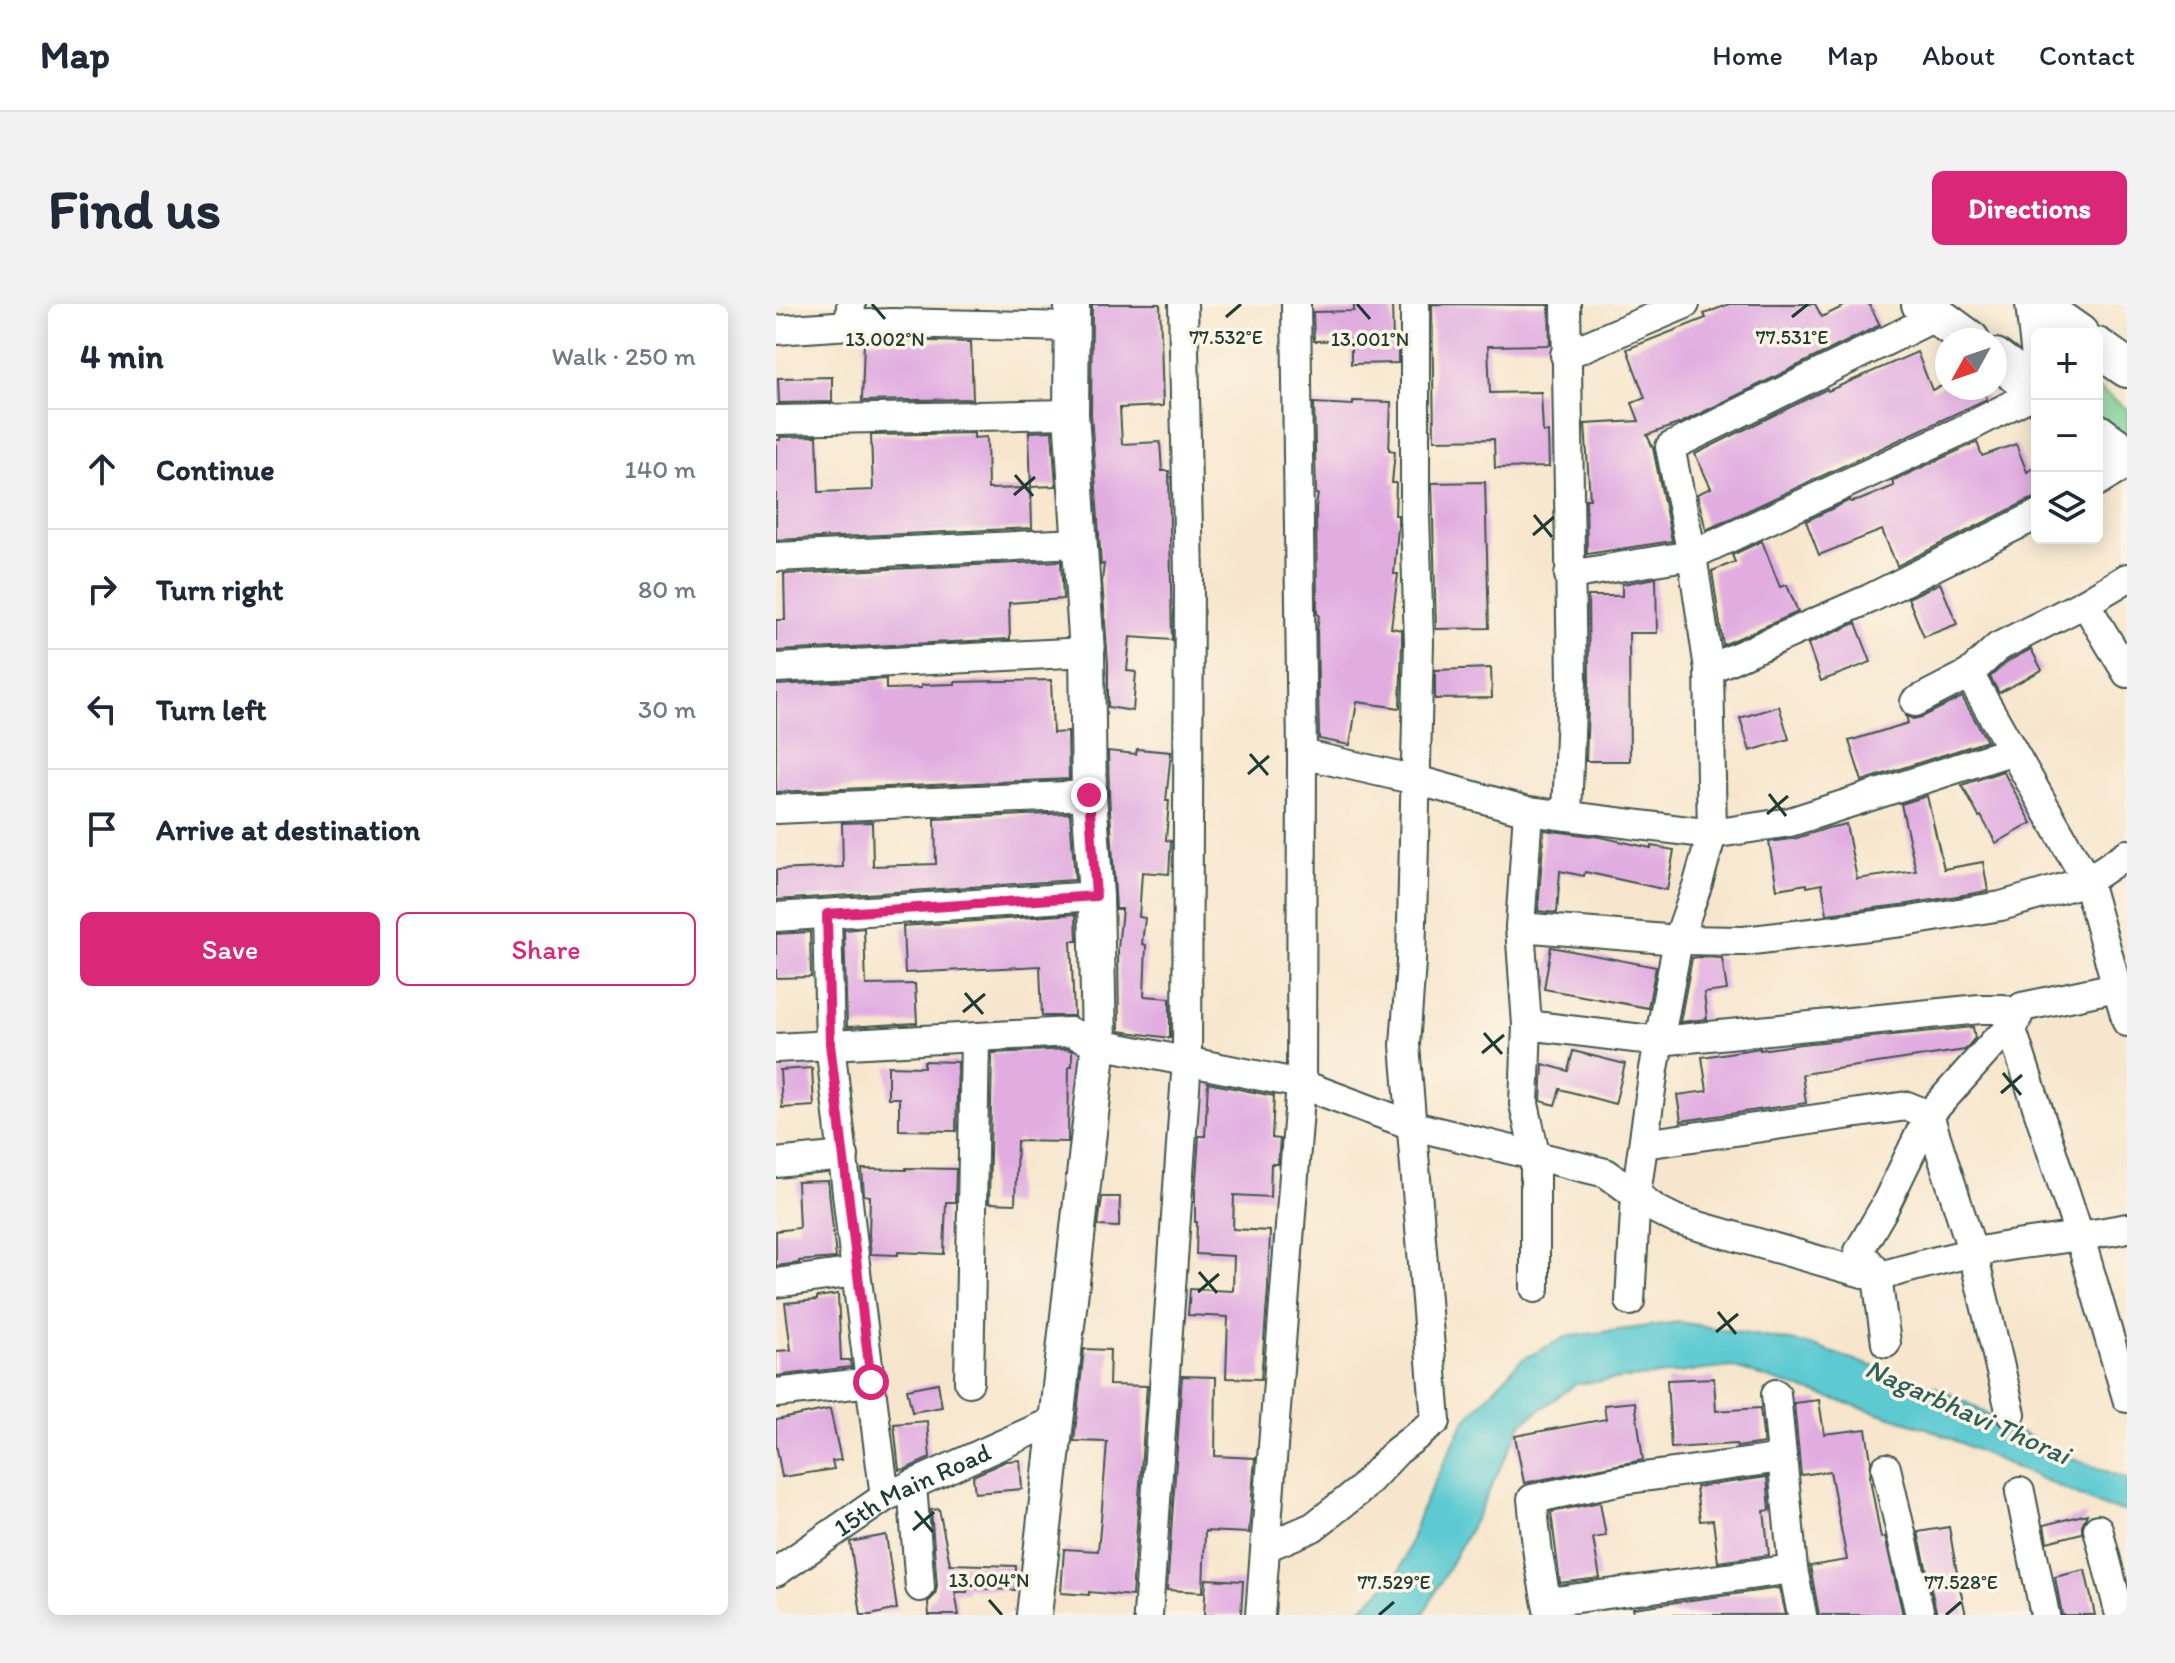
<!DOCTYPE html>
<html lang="en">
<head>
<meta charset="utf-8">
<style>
	body { margin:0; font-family:Itim,sans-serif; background:#f2f2f3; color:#1f2937 }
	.controls { position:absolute; right:24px; top:24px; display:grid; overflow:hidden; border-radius:12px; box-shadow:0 4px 20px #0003 }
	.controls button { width:72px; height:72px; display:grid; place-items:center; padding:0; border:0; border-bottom:2px solid #e0e1e3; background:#fff; color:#1f2937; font:40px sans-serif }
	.compass { position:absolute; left:1159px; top:24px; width:72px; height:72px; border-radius:50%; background:#fff; box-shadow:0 4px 20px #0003; rotate:230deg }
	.stop { position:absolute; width:24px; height:24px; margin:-18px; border:6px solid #db2777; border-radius:50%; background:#fff }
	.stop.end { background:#db2777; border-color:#fff; box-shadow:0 2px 8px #0008 }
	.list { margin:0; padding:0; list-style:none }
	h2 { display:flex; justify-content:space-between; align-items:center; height:104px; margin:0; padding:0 32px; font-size:34px }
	h2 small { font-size:26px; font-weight:400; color:#747a83 }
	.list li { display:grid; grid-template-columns:52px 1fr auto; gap:24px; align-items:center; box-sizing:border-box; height:120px; padding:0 32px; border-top:2px solid #e0e1e3 }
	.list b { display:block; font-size:30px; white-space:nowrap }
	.list em { font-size:26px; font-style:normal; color:#747a83 }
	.actions { display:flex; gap:16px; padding:24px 32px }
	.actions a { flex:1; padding:18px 0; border:2px solid #db2777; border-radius:12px; text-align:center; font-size:28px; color:#db2777 }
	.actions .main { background:#db2777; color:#fff }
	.icon { flex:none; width:44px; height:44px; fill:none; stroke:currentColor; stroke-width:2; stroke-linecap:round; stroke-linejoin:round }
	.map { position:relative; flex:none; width:1351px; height:1311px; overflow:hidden; border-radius:12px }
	header { display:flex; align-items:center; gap:48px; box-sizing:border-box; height:112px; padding:0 40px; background:#fff; border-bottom:2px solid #e0e1e3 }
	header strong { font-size:38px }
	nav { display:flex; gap:44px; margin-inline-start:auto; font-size:28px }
	.intro { display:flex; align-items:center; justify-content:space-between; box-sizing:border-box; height:192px; padding:0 48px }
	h1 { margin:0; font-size:56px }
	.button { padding:20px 36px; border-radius:12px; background:#db2777; color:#fff; font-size:28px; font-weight:700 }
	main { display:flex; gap:48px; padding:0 48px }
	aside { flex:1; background:#fff; border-radius:12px; box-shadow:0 4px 20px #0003 }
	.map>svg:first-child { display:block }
	.green { fill:#75cc90; stroke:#4a8462; stroke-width:2 }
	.water { fill:#5dcad2; stroke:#3e8483; stroke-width:2 }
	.building { fill:#e1ade1 }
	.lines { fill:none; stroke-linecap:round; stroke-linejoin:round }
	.minor-casing { stroke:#3f564b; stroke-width:32 }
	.tertiary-casing { stroke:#3f564b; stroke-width:38 }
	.secondary-casing { stroke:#3f564b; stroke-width:42 }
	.minor { stroke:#fff; stroke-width:28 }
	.tertiary { stroke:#fff; stroke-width:34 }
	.secondary { stroke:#fff; stroke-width:38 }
	.route { stroke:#db2777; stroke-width:10 }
	.ticks { fill:none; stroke:#1f3d34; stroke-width:3 }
	.labels { text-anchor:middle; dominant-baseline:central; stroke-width:7; stroke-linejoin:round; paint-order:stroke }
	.street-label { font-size:26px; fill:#1f3d34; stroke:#fcf5e5 }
	.water-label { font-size:28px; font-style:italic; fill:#2e605c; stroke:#fcf5e5 }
	.ticks-label { font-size:20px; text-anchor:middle; fill:#1f3d34; stroke:#fcf5e5; stroke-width:7; stroke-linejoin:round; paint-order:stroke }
</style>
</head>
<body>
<header>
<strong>Map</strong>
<nav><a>Home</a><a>Map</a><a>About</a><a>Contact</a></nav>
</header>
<div class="intro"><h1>Find us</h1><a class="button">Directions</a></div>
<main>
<aside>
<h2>4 min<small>Walk · 250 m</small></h2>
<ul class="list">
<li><svg class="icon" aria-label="ahead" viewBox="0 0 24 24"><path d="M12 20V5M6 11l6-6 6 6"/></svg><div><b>Continue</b></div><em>140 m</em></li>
<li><svg class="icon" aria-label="right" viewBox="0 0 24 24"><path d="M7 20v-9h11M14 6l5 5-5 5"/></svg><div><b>Turn right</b></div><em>80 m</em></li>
<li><svg class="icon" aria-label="left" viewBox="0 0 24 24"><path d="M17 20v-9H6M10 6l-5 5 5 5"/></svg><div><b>Turn left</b></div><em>30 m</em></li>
<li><svg class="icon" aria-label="arrive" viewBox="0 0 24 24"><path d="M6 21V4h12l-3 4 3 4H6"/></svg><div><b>Arrive at destination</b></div></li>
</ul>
<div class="actions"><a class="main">Save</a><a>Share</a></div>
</aside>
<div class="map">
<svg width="1351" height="1311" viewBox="0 0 1351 1311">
	<rect width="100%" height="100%" fill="#fcf5e5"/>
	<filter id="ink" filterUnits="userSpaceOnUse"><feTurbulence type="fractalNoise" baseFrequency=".0125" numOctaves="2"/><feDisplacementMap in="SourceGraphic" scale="16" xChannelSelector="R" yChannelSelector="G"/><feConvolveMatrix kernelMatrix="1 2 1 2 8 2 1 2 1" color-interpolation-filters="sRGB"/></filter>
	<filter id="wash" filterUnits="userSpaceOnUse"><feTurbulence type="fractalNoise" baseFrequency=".006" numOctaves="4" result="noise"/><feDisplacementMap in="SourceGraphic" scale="32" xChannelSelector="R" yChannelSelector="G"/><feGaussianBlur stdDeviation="1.8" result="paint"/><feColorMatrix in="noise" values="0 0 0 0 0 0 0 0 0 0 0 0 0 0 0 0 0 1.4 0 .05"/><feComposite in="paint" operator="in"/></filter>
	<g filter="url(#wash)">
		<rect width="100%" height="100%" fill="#f7e6cd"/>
		<path class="green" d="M1321,83L1351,105V137L1321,114Z"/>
		<path class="water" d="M903,1018L1031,1040L1167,1086L1285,1150L1351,1175V1207L1331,1204L1153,1125L956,1063L800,1080L746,1119L703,1208L648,1309L645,1311H578L623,1269L648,1199L688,1118L745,1056L790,1033Z"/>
		<g id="blocks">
			<g class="building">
				<path d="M316,0H384L387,102L344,104L346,140L384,138L386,167H393L396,336L354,333L351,367L360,368L357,407L332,403V360L326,277L328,260L325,261L315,109Z"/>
				<path d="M578,0H616L617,37H622V59L575,60V36L538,37L537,8L578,7Z"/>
				<path d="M656,0L773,1L774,41L712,42L714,89L765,88L767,128H772L773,163L719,164L718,135L658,136Z"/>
				<path d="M953,0H1039L1046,13L1072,0H1093L1104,21L905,119L871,131L877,144L896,237L811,250L810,195H814L809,120L863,117L856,99L869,94L851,45L930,14L928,10Z"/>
				<path d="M115,36L195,38L197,95L86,97L88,37Z"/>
				<path d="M1141,48L1156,86L1171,80V84H1207L1211,95L930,226L921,190L935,184L919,150L1051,85L1052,87Z"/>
				<path d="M56,73V98L3,99L2,74Z"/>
				<path d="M577,97L615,98L613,146L619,147L616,179H620L619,211H622V224L618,270H622L615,324L626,326V338L624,404L581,398L574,441L543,435L541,326L543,311L541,310L540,203L542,190H540L538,99L577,101Z"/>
				<path d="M276,127L280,182L255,183L253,128Z"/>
				<path d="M198,129V134L211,133L212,185L255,184L256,224L0,236V136H4V133L41,132L43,188L97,186L95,131Z"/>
				<path d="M1201,138L1206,152L1240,140L1251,168L1261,161V194L1253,196L1121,262L1106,226L1043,251L1030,217L1074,196L1075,198L1084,196L1118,182L1116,177Z"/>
				<path d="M709,178L713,324L660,325L656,179Z"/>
				<path d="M986,237L1004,283L1011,281L1022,308L947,341L936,267L959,258L956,251Z"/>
				<path d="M285,257L287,295L233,299L234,335L0,347V316H9L8,270Z"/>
				<path d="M880,274L881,329H853L854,457H810L813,378L812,292H846V280Z"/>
				<path d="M1164,279L1181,320L1148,333L1132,294Z"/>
				<path d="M1080,319L1095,358L1045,377L1032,340Z"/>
				<path d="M1255,345L1266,366L1223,389L1214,373L1232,357Z"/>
				<path d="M715,364L716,394L659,395V366Z"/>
				<path d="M110,375V385L145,384V381L179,380V378L275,376L277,429L292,428L293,475L0,488V381Z"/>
				<path d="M1186,393L1211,437L1086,477L1073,437L1132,419L1130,412L1137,415L1146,413Z"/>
				<path d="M1003,402L1013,435L974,447L964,414Z"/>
				<path d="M361,445L395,448L390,497H393L390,536L395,537L393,570L366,568L363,613L369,614L366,640L370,641L368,692L394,694V734L343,727L342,645L346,605H340L333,490L332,447L360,450Z"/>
				<path d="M1227,467L1256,519L1220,539L1205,512L1203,513L1186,481Z"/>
				<path d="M1151,492L1168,565L1207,558L1212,587L1132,600L1051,610L1046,580L1031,583V580L1001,585L993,538L1021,534L1052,524L1070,520L1081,575L1140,567L1125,500Z"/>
				<path d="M294,509L299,576L0,596V566L67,563L66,519L96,518L97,562L160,560L159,515Z"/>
				<path d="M768,526L824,533L875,544V542L898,546L891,586L809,568L808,572L784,567L781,609L762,607Z"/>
				<path d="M300,610L301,637H295L298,712H266L264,662L129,669L127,622Z"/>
				<path d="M88,624L90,681L139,680L141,719L71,723L68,626Z"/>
				<path d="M34,628L35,673L0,674V630Z"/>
				<path d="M775,643L880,663L872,704L768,685Z"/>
				<path d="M923,653L946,654L951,686L928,689L931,715L904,718L916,654Z"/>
				<path d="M1197,723L1199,734L1189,746L1026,770L1030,799L905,817L901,791L931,787L926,753L984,744V746L1025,740Z"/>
				<path d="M291,745L296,747V762H293L292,838L241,837L239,900L213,899L216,749Z"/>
				<path d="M797,747L849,760L839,800L784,785L779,801L765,797L767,760L792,767Z"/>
				<path d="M148,757L182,758L180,827L123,826V794H112V762L148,763Z"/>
				<path d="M36,764L38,802L6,804L4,766Z"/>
				<path d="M432,779L498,792L496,834L504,835L502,860H495L494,893L458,891L457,925L494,927L492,985L485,1075L450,1074L452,1013L412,1011L414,985L457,987L458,952L420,950L421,918H419V889L423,832H429Z"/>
				<path d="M130,864L180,865L179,898H170L168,950L122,948V951L95,950L93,931L94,892L88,891L86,865L130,866Z"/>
				<path d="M52,877L60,954L23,957V959L0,962V927L23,924L21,878Z"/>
				<path d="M326,893H344L343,923L322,922Z"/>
				<path d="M62,990L65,1056H74L75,1063L0,1072V1047L15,1046L9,999L41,996V993Z"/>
				<path d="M308,1045L334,1046L333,1081L371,1082L356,1292L313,1288V1291L285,1289L288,1245L322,1247L326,1204L331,1138L298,1137Z"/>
				<path d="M406,1072L440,1073L439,1152L479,1154L473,1229L429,1227L427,1288L391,1286Z"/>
				<path d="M938,1074L940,1107L984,1104L988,1139L961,1143L960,1140L895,1144L891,1076Z"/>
				<path d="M162,1079L166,1103L136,1108L131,1085Z"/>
				<path d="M1043,1096L1048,1130L1090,1125L1095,1157L1094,1175L1105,1234L1109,1233L1127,1311H1043L1034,1262L1071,1256L1054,1167L1025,1171L1018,1099Z"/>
				<path d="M859,1098L867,1156L748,1179L739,1132L830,1115L828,1101Z"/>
				<path d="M54,1105L65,1156L56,1157L58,1165L6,1173L0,1140V1116Z"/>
				<path d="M151,1117L154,1154L130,1165L123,1166L118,1120Z"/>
				<path d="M244,1156L246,1185L199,1189L197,1172L230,1157Z"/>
				<path d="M991,1173L994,1206L988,1207L993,1251L942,1258L937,1216L924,1217L920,1183Z"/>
				<path d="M824,1198L830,1232L817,1234L824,1274L784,1279L775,1208Z"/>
				<path d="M163,1205L174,1260L240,1262L239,1286L191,1284V1288H179L183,1311H153L152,1298L159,1291L161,1282L155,1206Z"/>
				<path d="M1311,1210L1306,1221V1229L1271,1238L1268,1221Z"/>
				<path d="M1173,1223L1182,1275L1190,1311H1161L1142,1228Z"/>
				<path d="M110,1231L121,1305L95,1311H85L74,1238Z"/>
				<path d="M1309,1266L1319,1311H1286L1279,1273Z"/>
				<path d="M430,1275L467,1277L465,1311H428Z"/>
				<path d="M1003,1284L1009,1311H858L857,1304Z"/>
			</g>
		</g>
	</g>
	<g filter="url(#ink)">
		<use href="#blocks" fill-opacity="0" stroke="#3f564b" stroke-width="2"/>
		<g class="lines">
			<defs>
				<g id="minor">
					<path d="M75,0L74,21L115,19L296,23"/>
					<path d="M790,0L796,377L791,512"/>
					<path d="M1254,0L1261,63"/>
					<path d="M0,26L74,21"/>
					<path d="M789,51L909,0"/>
					<path d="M0,116L295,110"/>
					<path d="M1321,178L1351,160"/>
					<path d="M0,253L303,239"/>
					<path d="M793,271L916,251L1195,122L1261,88"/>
					<path d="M1309,299L1351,369"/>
					<path d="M0,364L311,348"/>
					<path d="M933,365L1093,295L1261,211"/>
					<path d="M1193,370L1311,577L1351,718"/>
					<path d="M1139,398L1193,370L1222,343L1309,299L1351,274"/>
					<path d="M526,450L640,476L752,507L936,530L1014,518L1235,447"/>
					<path d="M0,505L313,491"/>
					<path d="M752,507L744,623L751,721L748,800L759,850V984"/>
					<path d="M51,610L54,740L80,968L109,1193"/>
					<path d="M0,613L320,592"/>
					<path d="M744,623L902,636L968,637L1134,617L1225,602L1311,577L1351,550"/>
					<path d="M751,721L883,737L1204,705H1227L1236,726L1304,934L1351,1094"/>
					<path d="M0,744L294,728L323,740L525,780L638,822L830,869L881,906L901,916L1101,973L1097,963L1083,947L1108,904L1153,811L1220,736L1236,726L1246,703L1340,683"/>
					<path d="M868,840L1131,802L1153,811L1197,949L1235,1110"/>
					<path d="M0,859L68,852"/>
					<path d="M0,979L80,968"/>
					<path d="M854,997L860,890L878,765L902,636L922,579L936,530L933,365L916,251L894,143L1161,12"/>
					<path d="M1110,1039L1101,973C1149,959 1197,947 1246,940C1282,935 1316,931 1351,924"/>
					<path d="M193,1078L199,734"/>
					<path d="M0,1089L95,1078"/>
					<path d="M1000,1090L1017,1265L1026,1311"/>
					<path d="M1110,1164L1144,1311"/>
					<path d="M136,1181L144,1283"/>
					<path d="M1244,1188L1269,1311"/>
					<path d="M1322,1225L1344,1311"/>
					<path d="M490,1243L537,1223L584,1186L621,1147L660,1117L629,741L635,658L643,338L639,211V0"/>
					<path id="s1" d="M0,1268L109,1193L280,1116"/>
					<path d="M772,1298L1017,1265"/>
					<path d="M372,1311L411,756L413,273L407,0"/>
					<path d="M484,1311L525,780L526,450L520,0"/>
					<path d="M773,1311L762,1251L756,1195L846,1176L1006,1154"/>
				</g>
				<path id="tertiary" d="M258,1311L323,740L320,592L313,491L311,348L295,110L296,0"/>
				<g id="secondary">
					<path d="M1145,0L1194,36"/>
					<path d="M1260,0L1303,30"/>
					<path d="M1321,43L1351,64"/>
					<path d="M1219,54L1261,85"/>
					<path d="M1321,129L1351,151"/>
				</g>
			</defs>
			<use href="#minor" class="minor-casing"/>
			<use href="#tertiary" class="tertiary-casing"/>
			<use href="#secondary" class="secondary-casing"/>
			<use href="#minor" class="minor"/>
			<use href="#tertiary" class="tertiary"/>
			<use href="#secondary" class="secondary"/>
		</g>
	</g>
	<g class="lines" filter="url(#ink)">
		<path class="route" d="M95,1078L54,740L51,610L320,592L313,491"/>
	</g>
	<path class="ticks" d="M96,0L109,15M581,0L594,15M450,13L465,0M1016,13L1032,0M239,171L257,192M238,191L259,173M758,211L776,233M757,231L778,213M474,450L492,471M472,470L493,452M993,490L1010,512M991,510L1012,492M189,689L207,710M187,708L209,690M708,729L726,750M706,749L728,731M1227,769L1245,791M1225,789L1246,771M423,968L441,989M422,988L443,970M942,1008L960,1030M940,1028L962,1010M139,1207L157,1228M137,1226L158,1208M213,1296L226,1311M603,1311L618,1298M1170,1311L1185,1298"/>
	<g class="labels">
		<g class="street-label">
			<text stroke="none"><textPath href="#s1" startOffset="160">15th Main Road</textPath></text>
		</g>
		<g class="water-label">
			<text transform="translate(1192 1107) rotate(24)">Nagarbhavi Thorai</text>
		</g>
	</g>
	<g class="ticks-label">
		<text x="450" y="40">77.532°E</text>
		<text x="1016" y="40">77.531°E</text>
		<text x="594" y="42">13.001°N</text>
		<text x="109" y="42">13.002°N</text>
		<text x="213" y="1283">13.004°N</text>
		<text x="618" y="1285">77.529°E</text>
		<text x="1185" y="1285">77.528°E</text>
	</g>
</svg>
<div class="controls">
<button>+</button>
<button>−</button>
<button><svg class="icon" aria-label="layers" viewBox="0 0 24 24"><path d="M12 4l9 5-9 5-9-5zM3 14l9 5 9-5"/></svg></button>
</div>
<svg class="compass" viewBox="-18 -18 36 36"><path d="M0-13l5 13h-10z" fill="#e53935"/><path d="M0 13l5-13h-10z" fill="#747a83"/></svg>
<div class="stop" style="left:95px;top:1078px"></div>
<div class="stop end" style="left:313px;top:491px"></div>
</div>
</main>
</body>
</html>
